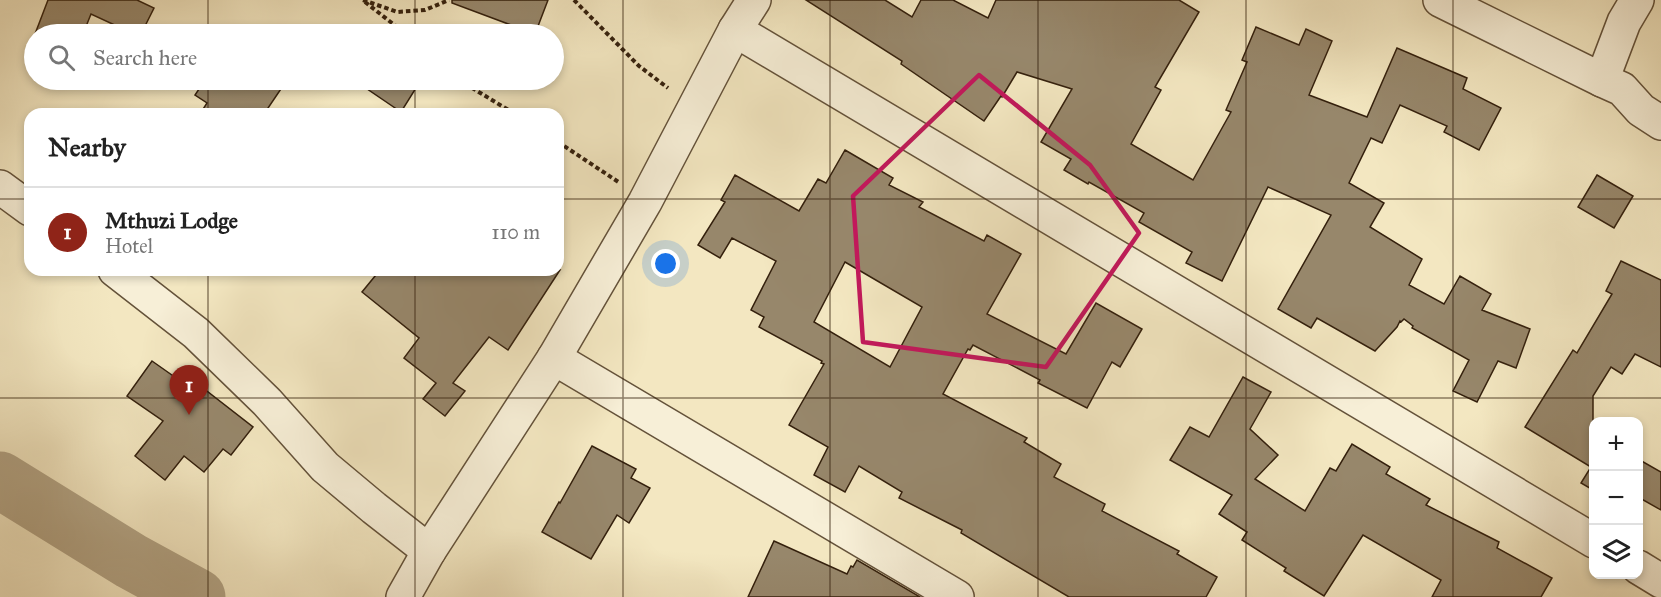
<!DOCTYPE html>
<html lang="en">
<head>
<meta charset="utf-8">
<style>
	body { margin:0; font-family:"IM FELL Great Primer",serif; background:#f6f6f6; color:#222 }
	.controls { position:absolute; right:18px; bottom:18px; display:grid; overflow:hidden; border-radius:12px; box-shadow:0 3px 9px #0003 }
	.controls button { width:54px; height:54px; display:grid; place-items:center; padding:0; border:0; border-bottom:2px solid #e0e0e0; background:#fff; color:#222; font:30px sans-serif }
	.you { position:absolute; left:666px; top:264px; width:21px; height:21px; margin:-15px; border:4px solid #fff; border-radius:50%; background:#1a73e8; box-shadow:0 0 0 9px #1a73e833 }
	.badge { display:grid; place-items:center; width:39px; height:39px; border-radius:50%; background:#8f2418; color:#fff; font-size:20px; font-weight:700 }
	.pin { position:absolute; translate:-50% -50px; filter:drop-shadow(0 2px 3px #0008) }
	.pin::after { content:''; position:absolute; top:32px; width:21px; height:18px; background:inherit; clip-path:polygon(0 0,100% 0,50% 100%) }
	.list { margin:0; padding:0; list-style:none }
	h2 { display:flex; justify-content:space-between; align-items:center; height:78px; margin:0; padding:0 24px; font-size:26px }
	h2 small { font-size:20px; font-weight:400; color:#767676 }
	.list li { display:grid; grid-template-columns:39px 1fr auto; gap:18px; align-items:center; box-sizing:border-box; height:90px; padding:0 24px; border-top:2px solid #e0e0e0 }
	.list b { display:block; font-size:22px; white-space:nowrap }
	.list p { margin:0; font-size:20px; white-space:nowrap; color:#767676 }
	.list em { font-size:20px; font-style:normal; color:#767676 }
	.icon { flex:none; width:33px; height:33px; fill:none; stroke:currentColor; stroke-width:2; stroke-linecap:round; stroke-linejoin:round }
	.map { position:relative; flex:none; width:1661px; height:597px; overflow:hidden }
	.search { position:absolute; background:#fff; box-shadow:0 3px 9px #0003; left:24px; top:24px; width:540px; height:66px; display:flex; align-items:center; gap:15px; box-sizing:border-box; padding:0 21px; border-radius:33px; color:#767676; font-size:22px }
	.panel { position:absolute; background:#fff; box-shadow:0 3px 9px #0003; left:24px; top:108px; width:540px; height:168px; border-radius:18px }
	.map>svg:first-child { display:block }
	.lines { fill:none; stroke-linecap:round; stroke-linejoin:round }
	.river { stroke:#b2a384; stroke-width:57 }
	.building { fill:#97876b; stroke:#34200d; stroke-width:1.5; fill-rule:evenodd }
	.minor-casing { stroke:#64523a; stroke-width:36 }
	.path { stroke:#34200d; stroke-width:4; stroke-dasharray:4.5 3; stroke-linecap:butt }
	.minor { stroke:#f7efd7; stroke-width:33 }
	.marked { fill:none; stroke:#c2185b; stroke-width:4.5; stroke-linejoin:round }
	.grid { fill:none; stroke:#34200d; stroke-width:1.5; stroke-opacity:0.55 }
</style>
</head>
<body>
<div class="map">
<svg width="1661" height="597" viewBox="0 0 1661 597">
	<rect width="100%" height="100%" fill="#f3e7c1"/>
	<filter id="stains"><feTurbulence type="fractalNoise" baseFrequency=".00333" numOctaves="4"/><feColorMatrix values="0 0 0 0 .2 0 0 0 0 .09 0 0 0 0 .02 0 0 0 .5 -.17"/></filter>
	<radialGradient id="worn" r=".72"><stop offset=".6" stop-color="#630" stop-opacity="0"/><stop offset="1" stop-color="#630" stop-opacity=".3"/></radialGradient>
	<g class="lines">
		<path class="river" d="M0,480L131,561L197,597"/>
	</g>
	<g class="building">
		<path d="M48,0H137L154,8L141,34H134L91,14L83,34H35Z"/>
		<path d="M452,0H548L535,34L452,3Z"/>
		<path d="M806,0H885L912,17L921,0H953L988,18L996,0H1179L1199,12L1155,87L1161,90L1131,144L1193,180L1231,112L1226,110L1247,62L1242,60L1256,27L1299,45L1306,29L1332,41L1309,95L1367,117L1397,48L1467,78L1463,89L1501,108L1479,150L1444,132L1447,126L1400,105L1382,143L1371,138L1349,183L1384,203L1370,227L1422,259L1409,285L1444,304L1460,276L1491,294L1482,310L1530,329L1516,368L1498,361L1477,402L1453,391L1469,360L1412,328L1413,326L1404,319L1401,322L1400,321L1397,327L1375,351L1317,318L1311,328L1278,309L1331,215L1268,187L1222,281L1186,263L1192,252L1139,222L1144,213L1089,182L1088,184L1064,170L1071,159L1041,142L1072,89L1017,72L1002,97L1001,96L984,121L901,64L902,61Z"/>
		<path d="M205,80H287L264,114H200L207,103L195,95Z"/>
		<path d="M354,80H421L401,112Z"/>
		<path d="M845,150L893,178L889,185L923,202L919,207L984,241L987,235L1021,254L987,314L1066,354L1096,303L1142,329L1120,367L1112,362L1087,408L1038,383L1040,380L973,345L970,350L968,349L943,394L1027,438L1024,442L1061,464L1054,477L1105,504L1102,511L1179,551L1177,554L1217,577L1206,597H1069L961,533L962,530L899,498L902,492L859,466L845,492L814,475L828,447L789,425L824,364L821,363L822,361L759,327L764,317L751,310L776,261L732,238L720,258L698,245L725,202L721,200L735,175L799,211L818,179L826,183ZM845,262L922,307L890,367L814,322Z"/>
		<path d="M1597,175L1633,196L1614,228L1578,207Z"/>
		<path d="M1621,261L1661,280V367L1635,354L1622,374L1611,367L1593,396V490L1581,483L1591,467L1525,427L1573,350L1577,353L1612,294L1606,291Z"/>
		<path d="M380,270H560L508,350L489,337L453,383L465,391L445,416L423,399L436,383L404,358L419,338L362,292Z"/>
		<path d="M152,361L189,387L194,381L253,427L231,455L223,449L204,472L184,456L165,480L135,456L163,421L127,396Z"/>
		<path d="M1243,377L1271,392L1250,429L1278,455L1255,479L1305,511L1330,468L1336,471L1352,444L1390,467L1386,474L1430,499L1426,505L1499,542L1497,548L1552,578L1541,597H1432L1441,580L1363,535L1324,596L1284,571L1286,568L1242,540L1247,532L1219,514L1232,495L1170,460L1190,427L1209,437Z"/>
		<path d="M592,446L636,469L631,478L650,488L629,523L617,515L591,559L542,532L559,502L560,503Z"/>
		<path d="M1638,459L1661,472V510L1638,497Z"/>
		<path d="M774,541L847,574L851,566L853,567L857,560L920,597H748Z"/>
	</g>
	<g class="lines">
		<defs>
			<g id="minor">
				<path d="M1440,0L1602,80"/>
				<path d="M1637,0L1624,22L1602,80L1622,89L1641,110L1661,123"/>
				<path d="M735,30L1594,541"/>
				<path d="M0,187L30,209"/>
				<path d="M115,270L196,333L267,402L325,467L374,508L429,551"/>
				<path d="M554,358L957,597"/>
				<path d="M1638,567L1661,581"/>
				<path d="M403,597L429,551L554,358L645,202L735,30L754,0"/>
			</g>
		</defs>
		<use href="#minor" class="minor-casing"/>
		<g class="path">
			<path d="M363,0L397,12L425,10L449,0"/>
			<path d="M574,0L639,66L668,88"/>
			<path d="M365,2L406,34"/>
			<path d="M459,80L515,114"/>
			<path d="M558,142L620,183"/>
		</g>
		<use href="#minor" class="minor"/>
	</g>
	<path class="marked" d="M979,75L1090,165L1139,233L1046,367L863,342L853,196Z"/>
	<path class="grid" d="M208,0V34M415,0V34M623,0V597M830,0V597M1038,0V597M1246,0V597M1453,0V597M208,80V114M415,80V114M0,199H30M558,199H1661M208,270V597M415,270V597M0,398H1661"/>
	<rect width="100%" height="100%" filter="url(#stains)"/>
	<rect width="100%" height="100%" fill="url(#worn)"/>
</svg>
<div class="controls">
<button>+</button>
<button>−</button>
<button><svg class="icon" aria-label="layers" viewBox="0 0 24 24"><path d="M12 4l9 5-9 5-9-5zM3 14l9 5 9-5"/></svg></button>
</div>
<div class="you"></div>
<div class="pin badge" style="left:189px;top:415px">1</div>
<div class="search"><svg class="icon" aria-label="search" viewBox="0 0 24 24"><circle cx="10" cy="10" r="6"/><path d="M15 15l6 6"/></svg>Search here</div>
<section class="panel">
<h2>Nearby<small></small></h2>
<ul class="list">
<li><span class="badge">1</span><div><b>Mthuzi Lodge</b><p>Hotel</p></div><em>110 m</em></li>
</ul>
</section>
</div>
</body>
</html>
